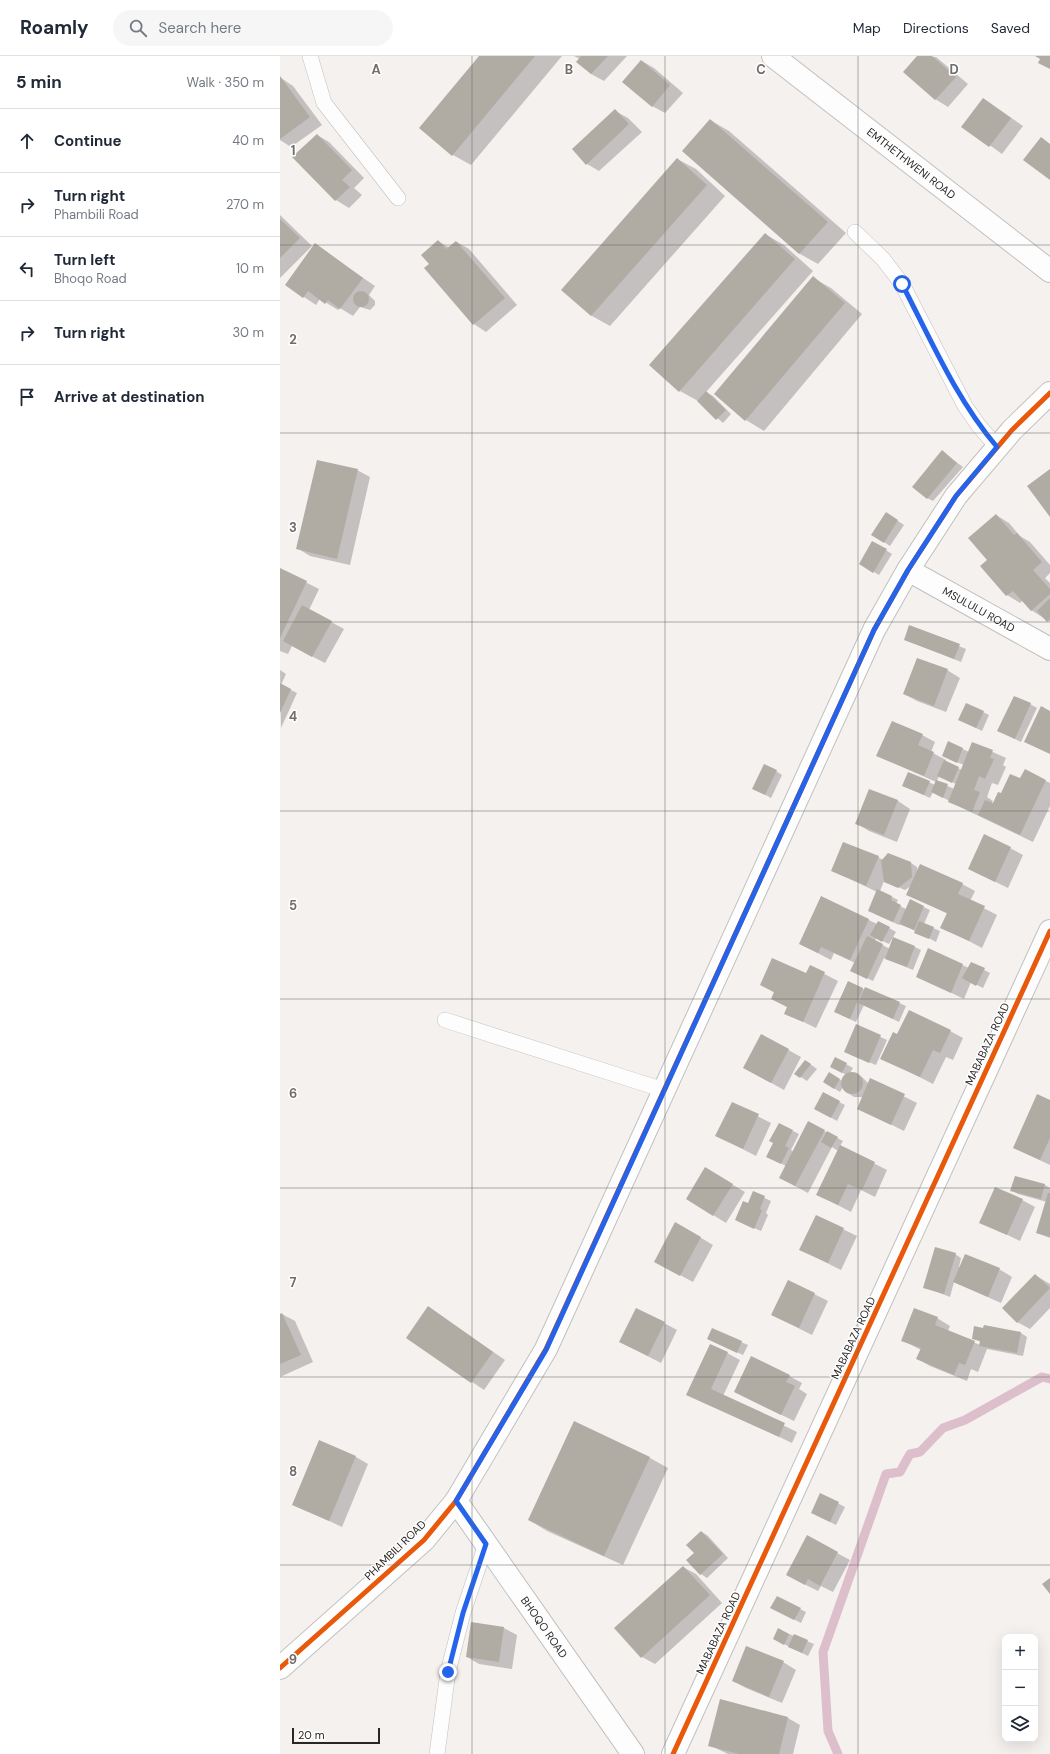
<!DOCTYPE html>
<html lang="en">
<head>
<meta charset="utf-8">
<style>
	body { margin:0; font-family:"DM Sans",sans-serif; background:#f6f6f7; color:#1f2937 }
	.controls { position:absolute; right:12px; bottom:12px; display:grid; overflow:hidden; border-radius:8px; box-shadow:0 4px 16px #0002 }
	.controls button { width:36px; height:36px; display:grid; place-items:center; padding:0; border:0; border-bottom:1px solid #e0e1e3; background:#fff; color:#1f2937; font:20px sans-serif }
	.scale { position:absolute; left:12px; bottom:10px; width:88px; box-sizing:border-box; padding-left:4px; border:2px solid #292625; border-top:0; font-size:11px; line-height:14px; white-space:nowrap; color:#292625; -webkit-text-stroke:3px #fff; paint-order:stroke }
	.stop { position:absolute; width:12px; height:12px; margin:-9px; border:3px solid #2563eb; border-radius:50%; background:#fff }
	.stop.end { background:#2563eb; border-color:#fff; box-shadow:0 1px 4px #0008 }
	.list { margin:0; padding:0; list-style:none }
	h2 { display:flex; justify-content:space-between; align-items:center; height:52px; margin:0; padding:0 16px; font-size:17px }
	h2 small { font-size:13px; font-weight:400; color:#747a83 }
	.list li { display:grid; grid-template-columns:26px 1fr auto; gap:12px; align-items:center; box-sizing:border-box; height:64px; padding:0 16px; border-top:1px solid #e0e1e3 }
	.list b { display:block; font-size:15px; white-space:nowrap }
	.list p { margin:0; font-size:13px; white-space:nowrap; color:#747a83 }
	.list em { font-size:13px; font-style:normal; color:#747a83 }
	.icon { flex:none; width:22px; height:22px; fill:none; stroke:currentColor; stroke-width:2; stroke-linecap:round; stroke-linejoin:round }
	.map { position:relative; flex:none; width:770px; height:1698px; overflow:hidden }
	header { display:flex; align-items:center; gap:24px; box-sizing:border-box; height:56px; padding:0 20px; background:#fff; border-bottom:1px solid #e0e1e3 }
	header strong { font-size:19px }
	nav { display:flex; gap:22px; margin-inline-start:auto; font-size:14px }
	.search { width:280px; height:36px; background:#f6f6f7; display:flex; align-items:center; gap:10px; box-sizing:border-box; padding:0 14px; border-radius:22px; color:#747a83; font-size:15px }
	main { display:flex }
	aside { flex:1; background:#fff }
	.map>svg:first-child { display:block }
	.shadow { fill:#0003; fill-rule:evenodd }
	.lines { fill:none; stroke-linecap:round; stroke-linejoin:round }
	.stream { stroke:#ddbfcc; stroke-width:9 }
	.building { fill:#b0aca4 }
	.lane-casing { stroke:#c2c0be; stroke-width:16 }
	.street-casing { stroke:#c2c0be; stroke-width:24 }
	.secondary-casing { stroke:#c2c0be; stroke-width:24 }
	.lane { stroke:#fdfdfd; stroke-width:15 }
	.street { stroke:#fdfdfd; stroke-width:22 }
	.secondary { stroke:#fdfdfd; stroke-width:22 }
	.cycleway-casing { stroke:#fff; stroke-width:8 }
	.cycleway { stroke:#e8590c; stroke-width:5 }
	.route { stroke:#2563eb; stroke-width:5 }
	.grid { fill:none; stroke:#706d6c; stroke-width:1; stroke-opacity:0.55 }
	.labels { text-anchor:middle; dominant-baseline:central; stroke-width:3; stroke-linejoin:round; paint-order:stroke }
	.street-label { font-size:11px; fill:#292625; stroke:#fff }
	.grid-label { font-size:13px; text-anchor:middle; font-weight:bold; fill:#706d6c; stroke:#fff; stroke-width:3; stroke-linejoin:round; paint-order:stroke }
</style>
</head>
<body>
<header>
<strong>Roamly</strong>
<div class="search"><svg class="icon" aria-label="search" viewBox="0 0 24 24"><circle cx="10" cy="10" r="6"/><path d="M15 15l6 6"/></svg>Search here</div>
<nav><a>Map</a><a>Directions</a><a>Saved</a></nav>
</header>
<main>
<aside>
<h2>5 min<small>Walk · 350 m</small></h2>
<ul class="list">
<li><svg class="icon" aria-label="ahead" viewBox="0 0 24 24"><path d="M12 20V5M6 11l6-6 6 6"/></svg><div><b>Continue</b></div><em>40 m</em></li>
<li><svg class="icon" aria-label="right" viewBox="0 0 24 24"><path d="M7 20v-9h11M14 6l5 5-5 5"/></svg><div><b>Turn right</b><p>Phambili Road</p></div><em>270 m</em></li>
<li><svg class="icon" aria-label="left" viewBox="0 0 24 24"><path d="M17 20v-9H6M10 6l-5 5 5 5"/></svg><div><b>Turn left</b><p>Bhoqo Road</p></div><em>10 m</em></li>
<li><svg class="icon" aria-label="right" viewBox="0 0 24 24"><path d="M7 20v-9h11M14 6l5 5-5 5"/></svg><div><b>Turn right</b></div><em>30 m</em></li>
<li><svg class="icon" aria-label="arrive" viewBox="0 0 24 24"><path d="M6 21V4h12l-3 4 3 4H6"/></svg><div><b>Arrive at destination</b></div></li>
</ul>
</aside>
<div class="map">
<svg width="770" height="1698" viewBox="0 0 770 1698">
	<rect width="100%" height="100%" fill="#f4f1ef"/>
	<g class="shadow">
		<path d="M201,0H282L191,109L173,99Z"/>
		<path d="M294,0H347L324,25L311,18L300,3Z"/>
		<path d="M639,0L656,1L688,28L668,51L655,43Z"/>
		<path d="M362,5L374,12L403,37L385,57L372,50Z"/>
		<path d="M1,22L13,30L42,69L11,91L0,84Z"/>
		<path d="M704,43L743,70L722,98L683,70Z"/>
		<path d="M335,55L348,62L362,76L319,115L307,108Z"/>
		<path d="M430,64L449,75L566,177L538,208L520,198L403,95Z"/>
		<path d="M37,79L49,86L84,122L74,132L82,139L69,152L56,144L14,101Z"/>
		<path d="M397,103L416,113L445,140L330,270L312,260L283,234Z"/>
		<path d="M0,159L32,190L0,222Z"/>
		<path d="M485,178L504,189L533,215L426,336L433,340L451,358L443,367L418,345L400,335Z"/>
		<path d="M158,185L170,192L177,186L189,193L237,249L206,276L194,268L146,212L151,208Z"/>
		<path d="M35,189L95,230L89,239L95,245V249L90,254L80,251L73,260L60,252L58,254L40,243L36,249L6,229Z"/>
		<path d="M533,222L551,232L582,258L484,375L466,364Z"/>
		<path d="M662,396L683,411L653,445L647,442Z"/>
		<path d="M77,414L90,421L70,509L30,500L17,492Z"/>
		<path d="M716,459L729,467L740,480L750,486L770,509V517L765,522L770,527V566L751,554L743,544L740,547L727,539L701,510L709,504Z"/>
		<path d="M612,461L624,469L610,490L604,486Z"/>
		<path d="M593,486L612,498L599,519L580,508Z"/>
		<path d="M0,513L39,533L29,554L64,573L45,607L12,590L8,598L0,595Z"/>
		<path d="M630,570L686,593L681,606L625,583Z"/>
		<path d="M0,614L6,618L1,629L17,637L1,672Z"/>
		<path d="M667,614L680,622L666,656L637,645L624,638Z"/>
		<path d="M750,648L757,652L741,686L725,678Z"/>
		<path d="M703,656L709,659L702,675L686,667Z"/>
		<path d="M642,679L655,686L651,696L666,704L665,706L682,714L684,709L669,703L668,686L689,696L693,687L726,702L723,709L726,711L718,729L712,727L707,741L713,745L710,750L722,738L741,724L745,715L770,727V750L753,786L682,752L653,736L650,742L624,730L629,717L655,729L656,726L598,700ZM659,720L676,728L674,733L657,725Z"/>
		<path d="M496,715L502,719L491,742L480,736Z"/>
		<path d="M589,734L618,745L630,753L617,786L589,775L576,767Z"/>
		<path d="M730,792L743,799L728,832L689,813Z"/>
		<path d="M598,801L603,804L631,807L637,811L638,816L682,828L695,835L690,845L717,859L702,892L662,871L668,858L627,838L631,830L625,834L604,825L600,835L618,844L616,848L626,853L630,845L650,854L644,868L660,875L656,886L620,867L619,869L595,858L597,836L552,814Z"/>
		<path d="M542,841L597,868L599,866L616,876L609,888L596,882L595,885L610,893L635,891L641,894L633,914L604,902L593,925L578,918L575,907L554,897L551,904L520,888Z"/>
		<path d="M649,894L689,912L691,907L710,917L703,932L691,926L684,943L637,920Z"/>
		<path d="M531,911L558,925L536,972L505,957L508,951L492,943L495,937L481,929L527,919Z"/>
		<path d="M568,926L585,934L586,932L626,950L619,966L584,949L576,966L561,959Z"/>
		<path d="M577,970L607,984L596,1009L571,999Z"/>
		<path d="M670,975L683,982L673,1004L666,1001L653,1028L602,1002L618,979Z"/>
		<path d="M481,979L521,1001L504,1034L477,1019Z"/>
		<path d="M555,1002L573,1012L570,1017H575L582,1021L589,1028L591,1024L637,1047L624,1075L578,1052L583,1041H574L568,1037L563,1031L560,1036L544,1026L549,1017L562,1025L566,1019L551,1010Z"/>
		<path d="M526,1005L537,1013L527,1025L516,1018Z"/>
		<path d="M770,1045V1109L734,1092Z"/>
		<path d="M559,1046L565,1049L557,1065L541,1056Z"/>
		<path d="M452,1047L491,1067L476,1100L437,1080Z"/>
		<path d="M529,1067L563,1085L560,1090L607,1114L595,1141L581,1134L571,1156L538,1139L558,1095L552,1091L528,1137L513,1129L506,1110L494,1104V1087L499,1068L519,1078L511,1094L514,1096Z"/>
		<path d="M438,1120L465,1136L446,1167L433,1159Z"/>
		<path d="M765,1129L770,1132V1182L757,1177L767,1146L738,1138L731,1134Z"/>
		<path d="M474,1137L491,1145L486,1157L488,1159L481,1175L462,1167Z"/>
		<path d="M742,1144L755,1151L740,1185L700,1166Z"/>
		<path d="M536,1160L577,1180L561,1214L521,1194Z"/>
		<path d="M396,1167L433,1189L413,1226L387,1212Z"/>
		<path d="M675,1198L681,1202L679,1211L719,1213L732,1221L721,1247L674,1226L670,1241L644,1231Z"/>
		<path d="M755,1219L770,1228V1252L750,1273L737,1266Z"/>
		<path d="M508,1225L548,1245L532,1279L492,1259Z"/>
		<path d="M148,1251L225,1304L204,1334L127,1282Z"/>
		<path d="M2,1258L15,1265L33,1306L0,1321V1259Z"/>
		<path d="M657,1262L670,1270L668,1275L700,1289L701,1286L693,1282L705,1270L741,1277L747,1281L743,1300L707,1293L698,1316L691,1313L687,1325L650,1310L638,1303L641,1294L622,1284Z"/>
		<path d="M384,1267L397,1274L381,1307L340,1286Z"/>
		<path d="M428,1283L461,1286L468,1289L463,1299Z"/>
		<path d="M447,1297L460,1304L443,1340L517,1376L512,1387L408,1338Z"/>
		<path d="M509,1320L522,1327L519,1333L527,1338L514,1365L455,1336Z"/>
		<path d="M76,1401L88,1408L62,1471L13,1448Z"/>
		<path d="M370,1402L388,1412L343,1509L267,1475L249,1464Z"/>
		<path d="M541,1439L565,1451L556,1469L538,1460Z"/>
		<path d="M422,1476L428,1480L448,1502L427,1522L421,1518L408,1504L415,1497Z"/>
		<path d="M527,1481L570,1504L553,1536L541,1530L538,1535L520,1526Z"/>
		<path d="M403,1511L416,1518L442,1547L375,1608L362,1601Z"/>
		<path d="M520,1553L526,1556L521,1567L498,1555Z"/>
		<path d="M224,1572L237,1579L232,1613L199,1608L187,1601Z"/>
		<path d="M499,1574L534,1588L528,1600L500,1586Z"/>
		<path d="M503,1606L516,1614L502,1647L466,1632L453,1625Z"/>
		<path d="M508,1662L520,1669L513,1698H448L429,1689Z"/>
	</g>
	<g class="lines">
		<path class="stream" d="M558,1698L548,1675L543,1596L606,1418L620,1416L630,1398L640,1396L663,1372L685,1364L762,1321L770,1323"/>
	</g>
	<g class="building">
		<path d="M199,0H255L172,100L139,72Z"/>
		<path d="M301,0H328L311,18L296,6Z"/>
		<path d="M637,0H652L676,21L655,44L623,16Z"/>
		<path d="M755,0H770V13L758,7L760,3Z"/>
		<path d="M361,4L390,29L372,51L342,26Z"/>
		<path d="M0,20L30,61L0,83Z"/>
		<path d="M703,42L731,62L709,91L681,71Z"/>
		<path d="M335,53L349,68L306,109L292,93Z"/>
		<path d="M430,63L548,166L519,198L402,95Z"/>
		<path d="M37,78L72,114L62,124L70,131L55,145L12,101Z"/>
		<path d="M761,81L770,88V124L743,104Z"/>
		<path d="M397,102L427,129L311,260L281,234Z"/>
		<path d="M0,163L20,182L0,202Z"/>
		<path d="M485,177L515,203L399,336L369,309Z"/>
		<path d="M158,184L166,193L176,185L225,242L193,269L144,212L149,208L141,199Z"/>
		<path d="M35,187L83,222L60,253L48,244L45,248L28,235L23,242L5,229Z"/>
		<path d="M533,220L565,247L465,365L434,338Z"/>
		<circle cx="81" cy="243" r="8"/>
		<path d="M426,335L446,354L436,364L417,345Z"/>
		<path d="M662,394L677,407L647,443L632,431Z"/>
		<path d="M37,404L78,413L57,503L16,493Z"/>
		<path d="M770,413V461L747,430Z"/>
		<path d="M606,456L618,464L604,487L591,479Z"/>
		<path d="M716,458L734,479L737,477L762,506L753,514L770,533V538L751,555L733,535L726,540L700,510L707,504L688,482Z"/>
		<path d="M592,485L607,493L593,517L579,508Z"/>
		<path d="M0,512L27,525L0,582Z"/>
		<path d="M770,542V563L767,566L757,555Z"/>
		<path d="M22,549L52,565L32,601L3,585Z"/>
		<path d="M629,569L680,588L674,603L624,584Z"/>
		<path d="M637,602L668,613L654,650L623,638Z"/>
		<path d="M0,627L11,633L0,657Z"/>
		<path d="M734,640L751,647L735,683L717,675Z"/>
		<path d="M686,647L704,655L696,672L678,664Z"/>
		<path d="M761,650L770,655V698L744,686Z"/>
		<path d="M612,665L643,678L638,689L654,696L644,720L596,700Z"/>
		<path d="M668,685L683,692L677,707L662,700Z"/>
		<path d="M692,686L713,694L710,702L714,703L705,723L699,720L694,734L700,736L692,756L668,746Z"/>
		<path d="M664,704L679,711L672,727L657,720Z"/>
		<path d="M484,708L497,714L485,739L472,733Z"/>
		<path d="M745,713L766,724L740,779L698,759L705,744L713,747L718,736L721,737L730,718L740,722Z"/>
		<path d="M628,716L650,725L644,739L622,730Z"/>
		<path d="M656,724L668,728L663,742L651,736Z"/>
		<path d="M589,733L618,744L604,779L575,768Z"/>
		<path d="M704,778L731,791L715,826L688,813Z"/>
		<path d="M563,786L599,800L586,830L551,815Z"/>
		<path d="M608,797L631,806L632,821L618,832L604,826L601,805Z"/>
		<path d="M640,808L683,827L678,838L705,850L689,885L660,872L667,857L626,839Z"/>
		<path d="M597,833L612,840L611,844L621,849L613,866L588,855Z"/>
		<path d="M541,840L589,863L570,904L541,891L538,897L519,888Z"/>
		<path d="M630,843L644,850L634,874L619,868Z"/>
		<path d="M598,865L610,871L602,886L590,879Z"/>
		<path d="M639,865L654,871L649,883L634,877Z"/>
		<path d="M587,880L603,888L587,923L570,915Z"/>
		<path d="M613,881L635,890L627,911L605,903Z"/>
		<path d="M648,892L683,908L671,937L636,921Z"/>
		<path d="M492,902L526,917L530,909L545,916L523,966L504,958L507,951L491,943L494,936L480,929Z"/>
		<path d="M691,906L705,912L696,930L682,922Z"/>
		<path d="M568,925L583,932L570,963L554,956Z"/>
		<path d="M585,931L620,946L613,963L578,947Z"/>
		<path d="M629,954L671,974L660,997L653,994L640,1021L600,1003L613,976L617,978Z"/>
		<path d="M576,968L601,979L589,1007L564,996Z"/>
		<path d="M481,978L509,993L491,1027L463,1012Z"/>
		<path d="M555,1001L567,1007L562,1017L550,1011Z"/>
		<path d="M525,1004L531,1008L520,1022L514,1018Z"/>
		<circle cx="572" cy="1027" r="11"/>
		<path d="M549,1016L560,1023L554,1033L543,1026Z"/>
		<path d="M590,1022L625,1038L611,1069L577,1053Z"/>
		<path d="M543,1036L560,1045L551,1062L534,1053Z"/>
		<path d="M757,1038L770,1044V1082L760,1104L733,1092Z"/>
		<path d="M452,1046L479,1058L463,1093L435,1080Z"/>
		<path d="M528,1065L545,1074L515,1130L499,1122Z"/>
		<path d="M499,1067L513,1074L505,1090L509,1092L501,1108L486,1101L493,1087L489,1085Z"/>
		<path d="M547,1075L558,1081L551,1092L541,1086Z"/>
		<path d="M560,1089L595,1106L582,1134L568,1128L558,1149L536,1139Z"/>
		<path d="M425,1111L453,1128L433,1160L406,1143Z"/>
		<path d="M735,1120L765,1128L761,1143L730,1135Z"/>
		<path d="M715,1131L743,1143L727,1179L699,1167Z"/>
		<path d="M473,1135L485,1140L480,1153L482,1154L474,1173L455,1164L463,1145L468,1147Z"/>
		<path d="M768,1137H770V1181L756,1177Z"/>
		<path d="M536,1159L564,1172L548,1207L519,1194Z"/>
		<path d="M395,1166L421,1181L400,1220L374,1206Z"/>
		<path d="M655,1191L676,1197L664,1238L643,1232Z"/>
		<path d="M685,1198L720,1212L708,1241L673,1226Z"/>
		<path d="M755,1218L770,1232L737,1267L722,1252Z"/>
		<path d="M508,1224L535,1237L519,1272L491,1259Z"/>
		<path d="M148,1250L213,1296L191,1327L126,1282Z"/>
		<path d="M356,1252L385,1266L368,1300L339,1286Z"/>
		<path d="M634,1252L658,1261L655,1269L695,1285L685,1309L679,1307L674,1319L636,1303L641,1292L621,1285Z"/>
		<path d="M2,1257L21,1299L0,1308V1258Z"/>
		<path d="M704,1269L741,1276L737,1297L699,1290L700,1285L692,1283L694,1270L703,1272Z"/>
		<path d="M432,1272L462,1285L457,1297L427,1283Z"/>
		<path d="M430,1288L448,1296L431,1333L505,1367L499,1381L406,1339Z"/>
		<path d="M471,1300L510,1319L506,1326L515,1330L501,1359L454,1336Z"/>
		<path d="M294,1365L370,1401L324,1500L248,1464Z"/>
		<path d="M39,1384L76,1400L49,1465L12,1449Z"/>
		<path d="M540,1437L559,1446L550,1466L531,1457Z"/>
		<path d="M421,1475L443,1498L420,1519L406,1504L414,1497L406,1489Z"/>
		<path d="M527,1479L558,1496L540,1530L528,1523L525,1529L506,1519Z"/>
		<path d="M403,1510L430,1539L361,1602L334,1572Z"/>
		<path d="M770,1522V1538L762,1528Z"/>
		<path d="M497,1540L521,1552L514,1564L490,1552Z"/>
		<path d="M191,1566L224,1571L219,1606L186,1601Z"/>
		<path d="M498,1572L509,1578L504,1589L493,1583Z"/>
		<path d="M514,1578L528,1584L522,1597L508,1591Z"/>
		<path d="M466,1590L504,1605L489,1641L452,1625Z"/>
		<path d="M440,1643L508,1661L499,1698H459L428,1690Z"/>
	</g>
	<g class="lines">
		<defs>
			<g id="lane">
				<path d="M30,0L44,47L118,142"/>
				<path d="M575,176L603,203L622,228L685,350L699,370L717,391"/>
				<path d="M165,964L384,1034"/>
				<path d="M157,1698L168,1616L183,1557L206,1488"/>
			</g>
			<g id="street">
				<path id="s1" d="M628,514L770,593"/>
				<path id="s2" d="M176,1445L353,1698"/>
				<path d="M393,1698L770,875"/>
			</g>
			<g id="secondary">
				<path id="s3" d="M493,0L770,215"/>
				<path d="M0,1612L144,1484L176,1445L266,1293L594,574L628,514L676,440L732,374L770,337"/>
			</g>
		</defs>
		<use href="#lane" class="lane-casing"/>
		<use href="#street" class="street-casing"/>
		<use href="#secondary" class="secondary-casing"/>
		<use href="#lane" class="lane"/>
		<use href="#street" class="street"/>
		<use href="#secondary" class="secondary"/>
		<defs>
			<g id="cycleway">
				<path d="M0,1612L144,1484L176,1445L266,1293L594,574L628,514L676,440L732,374L770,337"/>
				<path d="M393,1698L770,875"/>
			</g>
		</defs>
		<use href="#cycleway" class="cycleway-casing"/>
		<use href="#cycleway" class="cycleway"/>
	</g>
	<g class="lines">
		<path class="route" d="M168,1616L183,1557L206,1488L176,1445L266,1294L594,574L628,514L676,440L717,391C676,343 651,284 622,228"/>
	</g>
	<path class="grid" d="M192,0V1698M385,0V1698M578,0V1698M0,189H770M0,377H770M0,566H770M0,755H770M0,943H770M0,1132H770M0,1321H770M0,1509H770"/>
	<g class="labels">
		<g class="street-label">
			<text stroke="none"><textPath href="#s3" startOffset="175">EMTHETHWENI ROAD</textPath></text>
			<text stroke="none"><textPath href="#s1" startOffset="81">MSULULU ROAD</textPath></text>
			<text transform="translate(707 988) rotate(-65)">MABABAZA ROAD</text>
			<text transform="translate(573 1282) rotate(-65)">MABABAZA ROAD</text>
			<text transform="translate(115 1494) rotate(-44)">PHAMBILI ROAD</text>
			<text stroke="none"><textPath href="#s2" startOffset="154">BHOQO ROAD</textPath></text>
			<text transform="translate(438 1577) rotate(-65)">MABABAZA ROAD</text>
		</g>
	</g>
	<g class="grid-label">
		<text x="96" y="18">A</text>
		<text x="289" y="18">B</text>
		<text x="481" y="18">C</text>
		<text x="674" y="18">D</text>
		<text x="13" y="99">1</text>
		<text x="13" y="288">2</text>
		<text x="13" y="476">3</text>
		<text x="13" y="665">4</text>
		<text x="13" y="854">5</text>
		<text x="13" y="1042">6</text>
		<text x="13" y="1231">7</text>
		<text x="13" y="1420">8</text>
		<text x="13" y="1608">9</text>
	</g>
</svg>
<div class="controls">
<button>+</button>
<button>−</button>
<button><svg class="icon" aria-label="layers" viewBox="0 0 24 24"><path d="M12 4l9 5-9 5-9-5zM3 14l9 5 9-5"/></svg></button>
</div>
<div class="scale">20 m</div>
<div class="stop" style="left:622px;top:228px"></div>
<div class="stop end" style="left:168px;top:1616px"></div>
</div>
</main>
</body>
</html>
